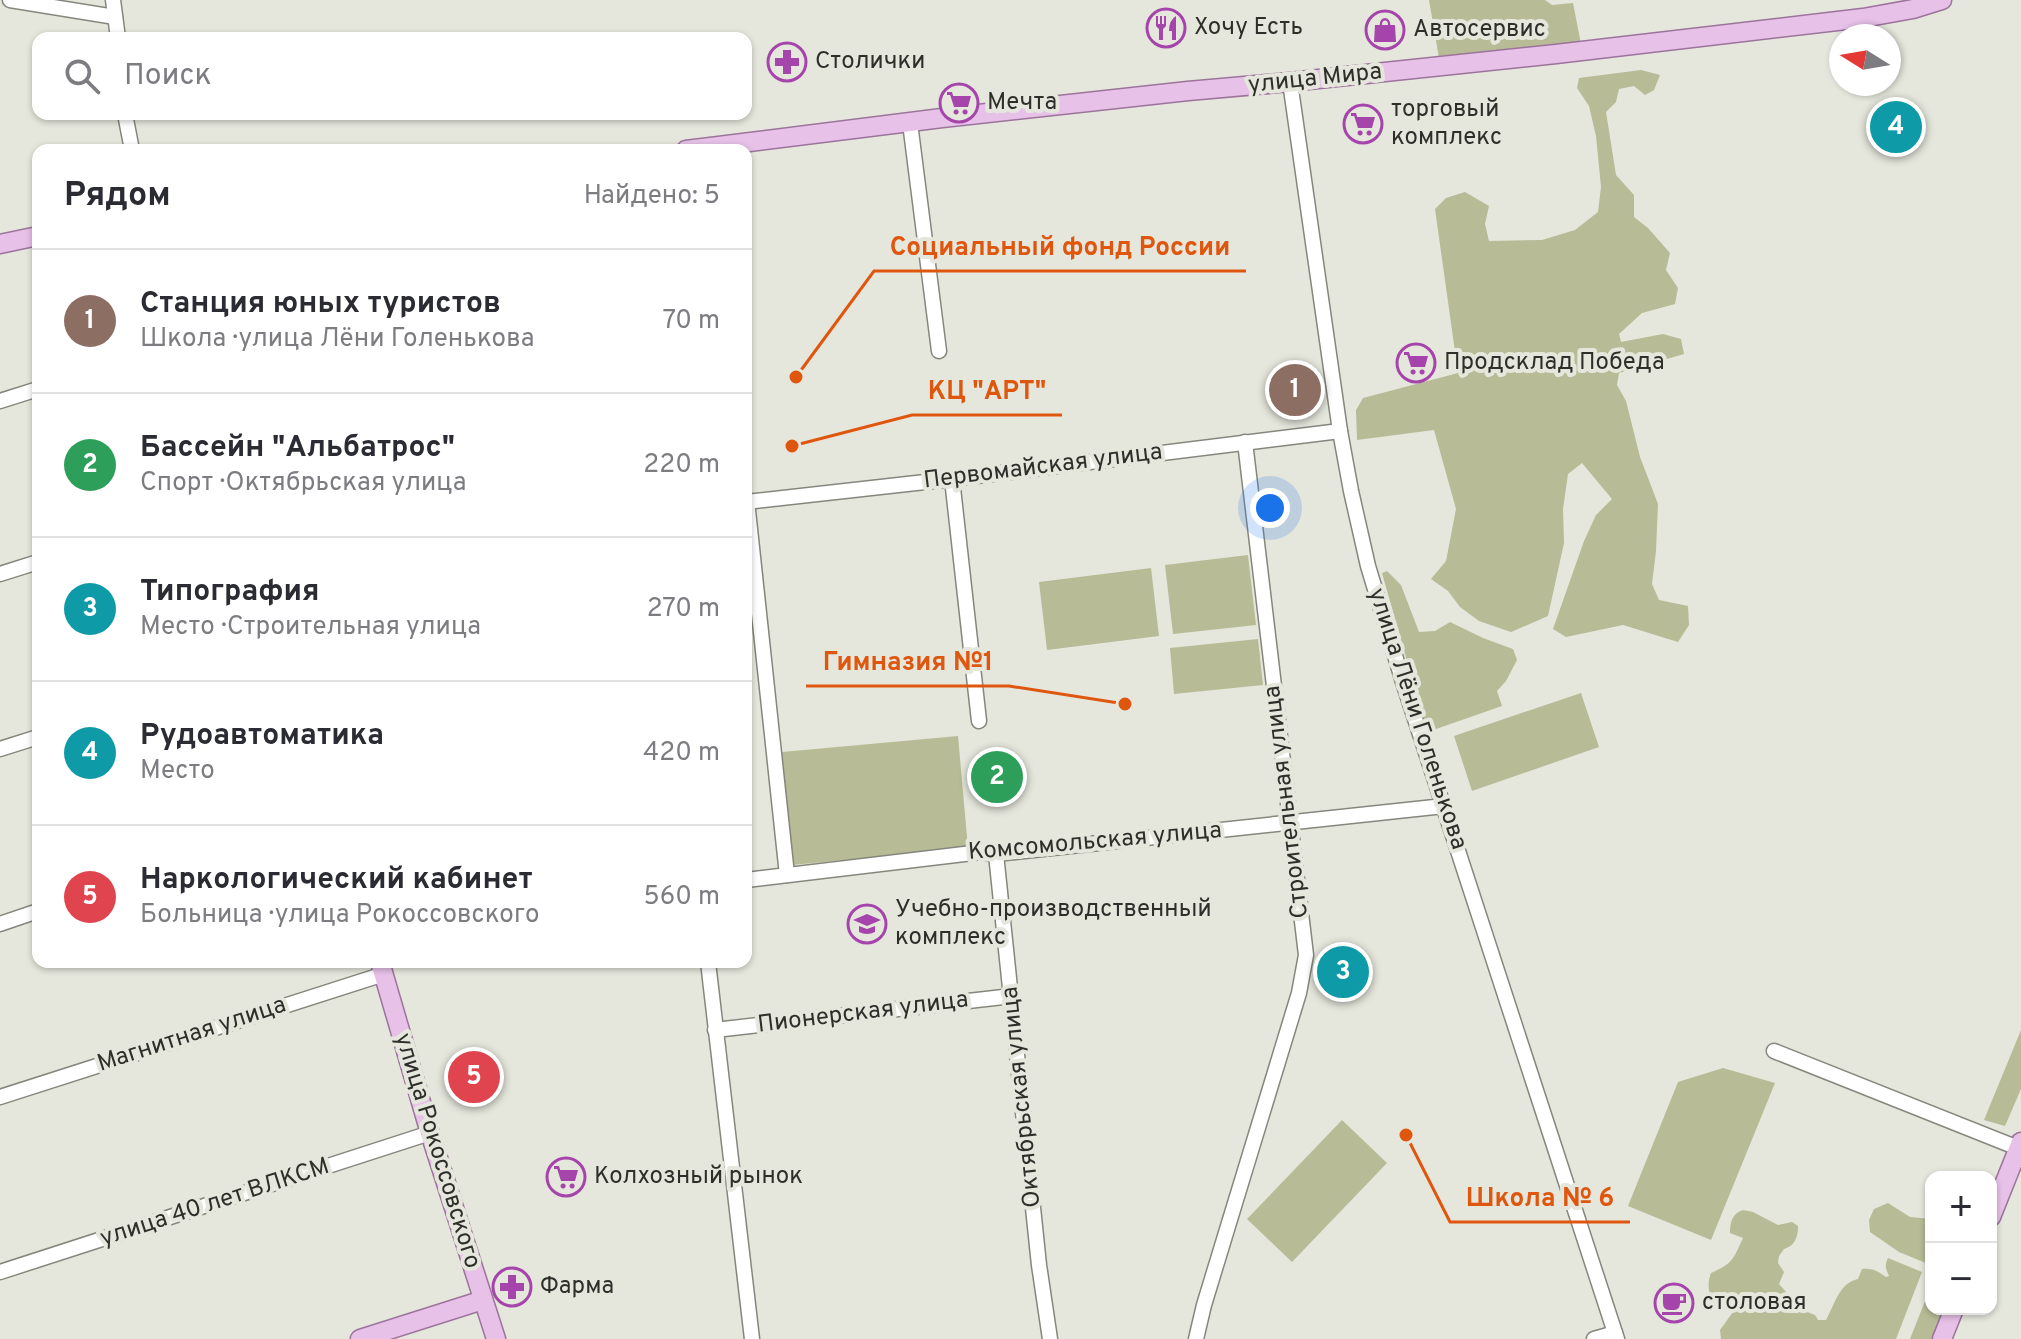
<!DOCTYPE html>
<html lang="ru">
<head>
<meta charset="utf-8">
<style>
	body { margin:0; font-family:Overpass,sans-serif; background:#f2f2f3; color:#2b2b33 }
	.controls { position:absolute; right:24px; bottom:24px; display:grid; overflow:hidden; border-radius:16px; box-shadow:0 2px 6px #0004 }
	.controls button { width:72px; height:72px; display:grid; place-items:center; padding:0; border:0; border-bottom:2px solid #e1e1e2; background:#fff; color:#2b2b33; font:40px sans-serif }
	.compass { position:absolute; left:1829px; top:24px; width:72px; height:72px; border-radius:50%; background:#fff; box-shadow:0 2px 6px #0004; rotate:281deg }
	.you { position:absolute; left:1270px; top:508px; width:28px; height:28px; margin:-20px; border:6px solid #fff; border-radius:50%; background:#1a73e8; box-shadow:0 0 0 12px #1a73e833 }
	.badge { display:grid; place-items:center; width:52px; height:52px; border-radius:50%; background:#a544ab; color:#fff; font-size:26px; font-weight:700 }
	.pin { position:absolute; translate:-50% -50%; border:4px solid #fff; box-shadow:0 2px 8px #0006 }
	.list { margin:0; padding:0; list-style:none }
	h2 { display:flex; justify-content:space-between; align-items:center; height:104px; margin:0; padding:0 32px; font-size:34px }
	h2 small { font-size:26px; font-weight:400; color:#7c7c81 }
	.list li { display:grid; grid-template-columns:52px 1fr auto; gap:24px; align-items:center; box-sizing:border-box; height:144px; padding:0 32px; border-top:2px solid #e1e1e2 }
	.list b { display:block; font-size:30px; white-space:nowrap }
	.list p { margin:0; font-size:26px; white-space:nowrap; color:#7c7c81 }
	.list em { font-size:26px; font-style:normal; color:#7c7c81 }
	.icon { flex:none; width:44px; height:44px; fill:none; stroke:currentColor; stroke-width:2; stroke-linecap:round; stroke-linejoin:round }
	.map { position:relative; flex:none; width:2021px; height:1339px; overflow:hidden }
	.search { position:absolute; background:#fff; box-shadow:0 2px 6px #0004; left:32px; top:32px; width:720px; height:88px; display:flex; align-items:center; gap:20px; box-sizing:border-box; padding:0 28px; border-radius:16px; color:#7c7c81; font-size:30px }
	.panel { position:absolute; background:#fff; box-shadow:0 2px 6px #0004; left:32px; top:144px; width:720px; height:824px; border-radius:16px }
	.map>svg:first-child { display:block }
	.green { fill:#b7bb96 }
	.lines { fill:none; stroke-linecap:round; stroke-linejoin:round }
	.minor-casing { stroke:#85877c; stroke-width:17 }
	.major-casing { stroke:#9c739c; stroke-width:21 }
	.minor { stroke:#fff; stroke-width:14 }
	.major { stroke:#e7c1e8; stroke-width:18 }
	.labels { text-anchor:middle; dominant-baseline:central; stroke-width:8; stroke-linejoin:round; paint-order:stroke }
	.poi-label { font-size:24px; fill:#2e2f2b; stroke:#e6e7dc; text-anchor:start }
	.street-label { font-size:24px; fill:#2e2f2b; stroke:#e6e7dc }
	.leader { fill:none; stroke:#df570e; stroke-width:3 }
	.callout-dot { fill:#df570e; stroke:#e6e7dc; stroke-width:3 }
	.callout-label { font-size:26px; text-anchor:middle; font-weight:bold; fill:#df570e; stroke:#e6e7dc; stroke-width:8; stroke-linejoin:round; paint-order:stroke }
</style>
</head>
<body>
<div class="map">
<svg width="2021" height="1339" viewBox="0 0 2021 1339">
	<rect width="100%" height="100%" fill="#e6e7dc"/>
	<g class="green">
		<path d="M1429,0H1545L1552,5L1573,3L1581,44L1439,58Z"/>
		<path d="M1641,70L1660,75L1654,90L1645,95L1634,86L1619,89L1616,102L1606,112L1616,175L1634,195V217L1648,228L1670,253L1666,270L1678,288L1675,304L1642,313L1619,334L1621,342L1663,334L1681,339L1684,354L1619,373L1617,385L1626,401L1640,457L1658,504L1656,551L1652,584L1659,600L1688,606L1689,625L1678,642L1623,625L1566,637L1553,629L1584,541L1596,515L1612,499L1582,463L1568,474L1563,509L1564,543L1548,616L1511,632L1479,621L1460,607L1448,591L1431,579L1446,561L1456,509L1434,430L1357,440L1356,410L1363,398L1458,373L1435,209L1446,198L1465,192L1489,206L1485,224L1489,241L1542,240L1575,230L1598,212L1601,187L1596,136L1589,106L1577,88L1579,78Z"/>
		<path d="M1248,555L1256,625L1173,634L1165,565Z"/>
		<path d="M1151,568L1159,636L1047,650L1039,582Z"/>
		<path d="M1387,571L1401,585L1419,632L1435,631L1450,622L1483,638L1513,649L1517,660L1506,681L1497,691L1502,706L1436,729L1434,734L1424,721L1382,573Z"/>
		<path d="M1258,639L1263,685L1174,694L1170,648Z"/>
		<path d="M1581,693L1599,747L1472,791L1454,736Z"/>
		<path d="M958,736L968,848L792,865L782,752Z"/>
		<path d="M2021,1030V1089L2005,1126L1984,1120Z"/>
		<path d="M1723,1068L1775,1083L1711,1240L1628,1206L1678,1082Z"/>
		<path d="M1342,1120L1387,1163L1292,1262L1247,1219Z"/>
		<path d="M1888,1203L1910,1217L1931,1219V1265L1899,1252L1870,1232L1869,1220L1874,1209Z"/>
		<path d="M1743,1210L1753,1212L1778,1225L1792,1222L1798,1226C1798,1237 1795,1246 1784,1249L1779,1256L1778,1263L1784,1272L1779,1284L1786,1292L1785,1300L1787,1304L1815,1315L1818,1320H1826C1835,1304 1839,1283 1858,1279L1862,1269C1872,1268 1878,1271 1886,1277L1889,1276C1886,1269 1884,1266 1888,1258L1922,1272L1896,1339H1721L1720,1330L1738,1305L1724,1310L1718,1308C1709,1297 1706,1286 1711,1273C1734,1263 1733,1259 1743,1238L1730,1233C1730,1223 1732,1213 1743,1210Z"/>
		<path d="M1931,1286V1309H1944L1932,1339H1910Z"/>
	</g>
	<g class="lines">
		<defs>
			<g id="minor">
				<path d="M10,0L115,17"/>
				<path d="M113,0L118,38"/>
				<path d="M1290,82L1340,431L1351,491L1368,566L1403,682L1617,1339"/>
				<path d="M125,114L132,150"/>
				<path d="M910,123L939,351"/>
				<path d="M0,401L38,389"/>
				<path d="M952,479L979,721"/>
				<path d="M747,501L787,875"/>
				<path d="M746,502L952,479L1340,431"/>
				<path d="M0,574L38,562"/>
				<path d="M0,749L38,737"/>
				<path d="M996,854L1039,1265L1050,1339"/>
				<path d="M746,880L981,852L996,854L1444,806"/>
				<path d="M0,924L38,911"/>
				<path d="M708,962L752,1339"/>
				<path d="M715,1030L1012,996"/>
				<path d="M1774,1051L2018,1148"/>
				<path d="M0,1097L384,974"/>
				<path d="M0,1272L430,1133"/>
				<path d="M1196,1339L1204,1305L1299,993L1306,955L1245,442"/>
				<path d="M1594,1339L1615,1333"/>
			</g>
			<g id="major">
				<path d="M686,150L942,118L1188,91L1290,82L1556,54L1863,18L1913,9L1942,0"/>
				<path d="M0,244L38,236"/>
				<path d="M380,962L430,1133L496,1339"/>
				<path d="M1991,1217L2021,1142"/>
				<path d="M360,1339L483,1300"/>
				<path d="M1942,1339L1954,1309"/>
			</g>
		</defs>
		<use href="#minor" class="minor-casing"/>
		<use href="#major" class="major-casing"/>
		<use href="#minor" class="minor"/>
		<use href="#major" class="major"/>
	</g>
	<defs>
		<symbol id="restaurant-ring" viewBox="-11 -11 22 22"><circle r="9.5" fill="#e6e7dc" stroke="#a544ab" stroke-width="1.5"/><path d="M-5-6h1v4h1v-4h1v4h1v-4h1v5L-1.5 .5V6h-2V.5L-5-1ZM5-6V6H3V1.5H1.5Q1.5-4 5-6Z" fill="#a544ab"/></symbol>
		<symbol id="shop-ring" viewBox="-11 -11 22 22"><circle r="9.5" fill="#e6e7dc" stroke="#a544ab" stroke-width="1.5"/><path d="M-5-2.5h2.3a2.7 3.5 0 0 1 5.4 0H5L5.5 6h-11ZM-1.5-2.5h3a1.5 2.3 0 0 0-3 0Z" fill="#a544ab"/></symbol>
		<symbol id="pharmacy-ring" viewBox="-11 -11 22 22"><circle r="9.5" fill="#e6e7dc" stroke="#a544ab" stroke-width="1.5"/><path d="M-2-6h4v4h4v4h-4v4h-4v-4h-4v-4h4Z" fill="#a544ab"/></symbol>
		<symbol id="supermarket-ring" viewBox="-11 -11 22 22"><circle r="9.5" fill="#e6e7dc" stroke="#a544ab" stroke-width="1.5"/><path d="M-6-5.5h2.5l.6 2H6L4.5 2H-2.5L-4.4-4H-6ZM-1.5 3.2a1.3 1.3 0 1 0 .1 0ZM3 3.2a1.3 1.3 0 1 0 .1 0Z" fill="#a544ab"/></symbol>
		<symbol id="school-ring" viewBox="-11 -11 22 22"><circle r="9.5" fill="#e6e7dc" stroke="#a544ab" stroke-width="1.5"/><path d="M0-5L7-2L0 1L-7-2ZM-4 1L0 2.5L4 1V4Q0 6-4 4Z" fill="#a544ab"/></symbol>
		<symbol id="cafe-ring" viewBox="-11 -11 22 22"><circle r="9.5" fill="#e6e7dc" stroke="#a544ab" stroke-width="1.5"/><path d="M-5.5-4.5H6V0H3Q3 3.5 0 3.5H-2.5Q-5.5 3.5-5.5 0ZM3-3.2v2h1.7v-2ZM-6 4.5H4V6H-6Z" fill="#a544ab"/></symbol>
	</defs>
	<g fill-rule="evenodd">
		<use href="#restaurant-ring" x="1144" y="6" width="44" height="44"/>
		<use href="#shop-ring" x="1363" y="8" width="44" height="44"/>
		<use href="#pharmacy-ring" x="765" y="40" width="44" height="44"/>
		<use href="#supermarket-ring" x="937" y="81" width="44" height="44"/>
		<use href="#supermarket-ring" x="1341" y="102" width="44" height="44"/>
		<use href="#supermarket-ring" x="1394" y="341" width="44" height="44"/>
		<use href="#school-ring" x="845" y="902" width="44" height="44"/>
		<use href="#supermarket-ring" x="544" y="1155" width="44" height="44"/>
		<use href="#pharmacy-ring" x="490" y="1265" width="44" height="44"/>
		<use href="#cafe-ring" x="1652" y="1281" width="44" height="44"/>
	</g>
	<g class="labels">
		<g class="poi-label">
			<text x="1194" y="28">Хочу Есть</text>
			<text x="1413" y="30">Автосервис</text>
			<text x="815" y="62">Столички</text>
			<text x="987" y="103">Мечта</text>
			<text x="1391" y="110">торговый<tspan x="1391" dy="28">комплекс</tspan></text>
			<text x="1444" y="363">Продсклад Победа</text>
			<text x="895" y="910">Учебно-производственный<tspan x="895" dy="28">комплекс</tspan></text>
			<text x="594" y="1177">Колхозный рынок</text>
			<text x="540" y="1287">Фарма</text>
			<text x="1702" y="1303">столовая</text>
		</g>
		<g class="street-label">
			<text transform="translate(1315 79) rotate(-6)">улица Мира</text>
			<text transform="translate(1043 467) rotate(-7)">Первомайская улица</text>
			<text transform="translate(1417 719) rotate(72)">улица Лёни Голенькова</text>
			<text transform="translate(1287 802) rotate(-97)">Строительная улица</text>
			<text transform="translate(1095 842) rotate(-5)">Комсомольская улица</text>
			<text transform="translate(863 1013) rotate(-7)">Пионерская улица</text>
			<text transform="translate(192 1035) rotate(-18)">Магнитная улица</text>
			<text transform="translate(1022 1097) rotate(-96)">Октябрьская улица</text>
			<text transform="translate(437 1151) rotate(73)">улица Рокоссовского</text>
			<text transform="translate(215 1203) rotate(-18)">улица 40 лет ВЛКСМ</text>
		</g>
	</g>
	<path class="leader" d="M796 377L874 271H1246M792 446L912 415H1062M1125 704L1009 686H806M1406 1135L1450 1222H1630"/>
	<g class="callout-dot">
		<circle cx="796" cy="377" r="8"/>
		<circle cx="792" cy="446" r="8"/>
		<circle cx="1125" cy="704" r="8"/>
		<circle cx="1406" cy="1135" r="8"/>
	</g>
	<g class="callout-label">
		<text x="1060" y="255">Социальный фонд России</text>
		<text x="987" y="399">КЦ "АРТ"</text>
		<text x="908" y="670">Гимназия №1</text>
		<text x="1540" y="1206">Школа № 6</text>
	</g>
</svg>
<div class="controls">
<button>+</button>
<button>−</button>
</div>
<svg class="compass" viewBox="-18 -18 36 36"><path d="M0-13l5 13h-10z" fill="#e53935"/><path d="M0 13l5-13h-10z" fill="#7c7c81"/></svg>
<div class="you"></div>
<div class="pin badge" style="left:1295px;top:390px;background:#8d6e63">1</div>
<div class="pin badge" style="left:997px;top:777px;background:#2e9e5b">2</div>
<div class="pin badge" style="left:1343px;top:972px;background:#0f9aa8">3</div>
<div class="pin badge" style="left:1896px;top:127px;background:#0f9aa8">4</div>
<div class="pin badge" style="left:474px;top:1077px;background:#e0444e">5</div>
<div class="search"><svg class="icon" aria-label="search" viewBox="0 0 24 24"><circle cx="10" cy="10" r="6"/><path d="M15 15l6 6"/></svg>Поиск</div>
<section class="panel">
<h2>Рядом<small>Найдено: 5</small></h2>
<ul class="list">
<li><span class="badge" style="background:#8d6e63">1</span><div><b>Станция юных туристов</b><p>Школа · улица Лёни Голенькова</p></div><em>70 m</em></li>
<li><span class="badge" style="background:#2e9e5b">2</span><div><b>Бассейн &quot;Альбатрос&quot;</b><p>Спорт · Октябрьская улица</p></div><em>220 m</em></li>
<li><span class="badge" style="background:#0f9aa8">3</span><div><b>Типография</b><p>Место · Строительная улица</p></div><em>270 m</em></li>
<li><span class="badge" style="background:#0f9aa8">4</span><div><b>Рудоавтоматика</b><p>Место</p></div><em>420 m</em></li>
<li><span class="badge" style="background:#e0444e">5</span><div><b>Наркологический кабинет</b><p>Больница · улица Рокоссовского</p></div><em>560 m</em></li>
</ul>
</section>
</div>
</body>
</html>
